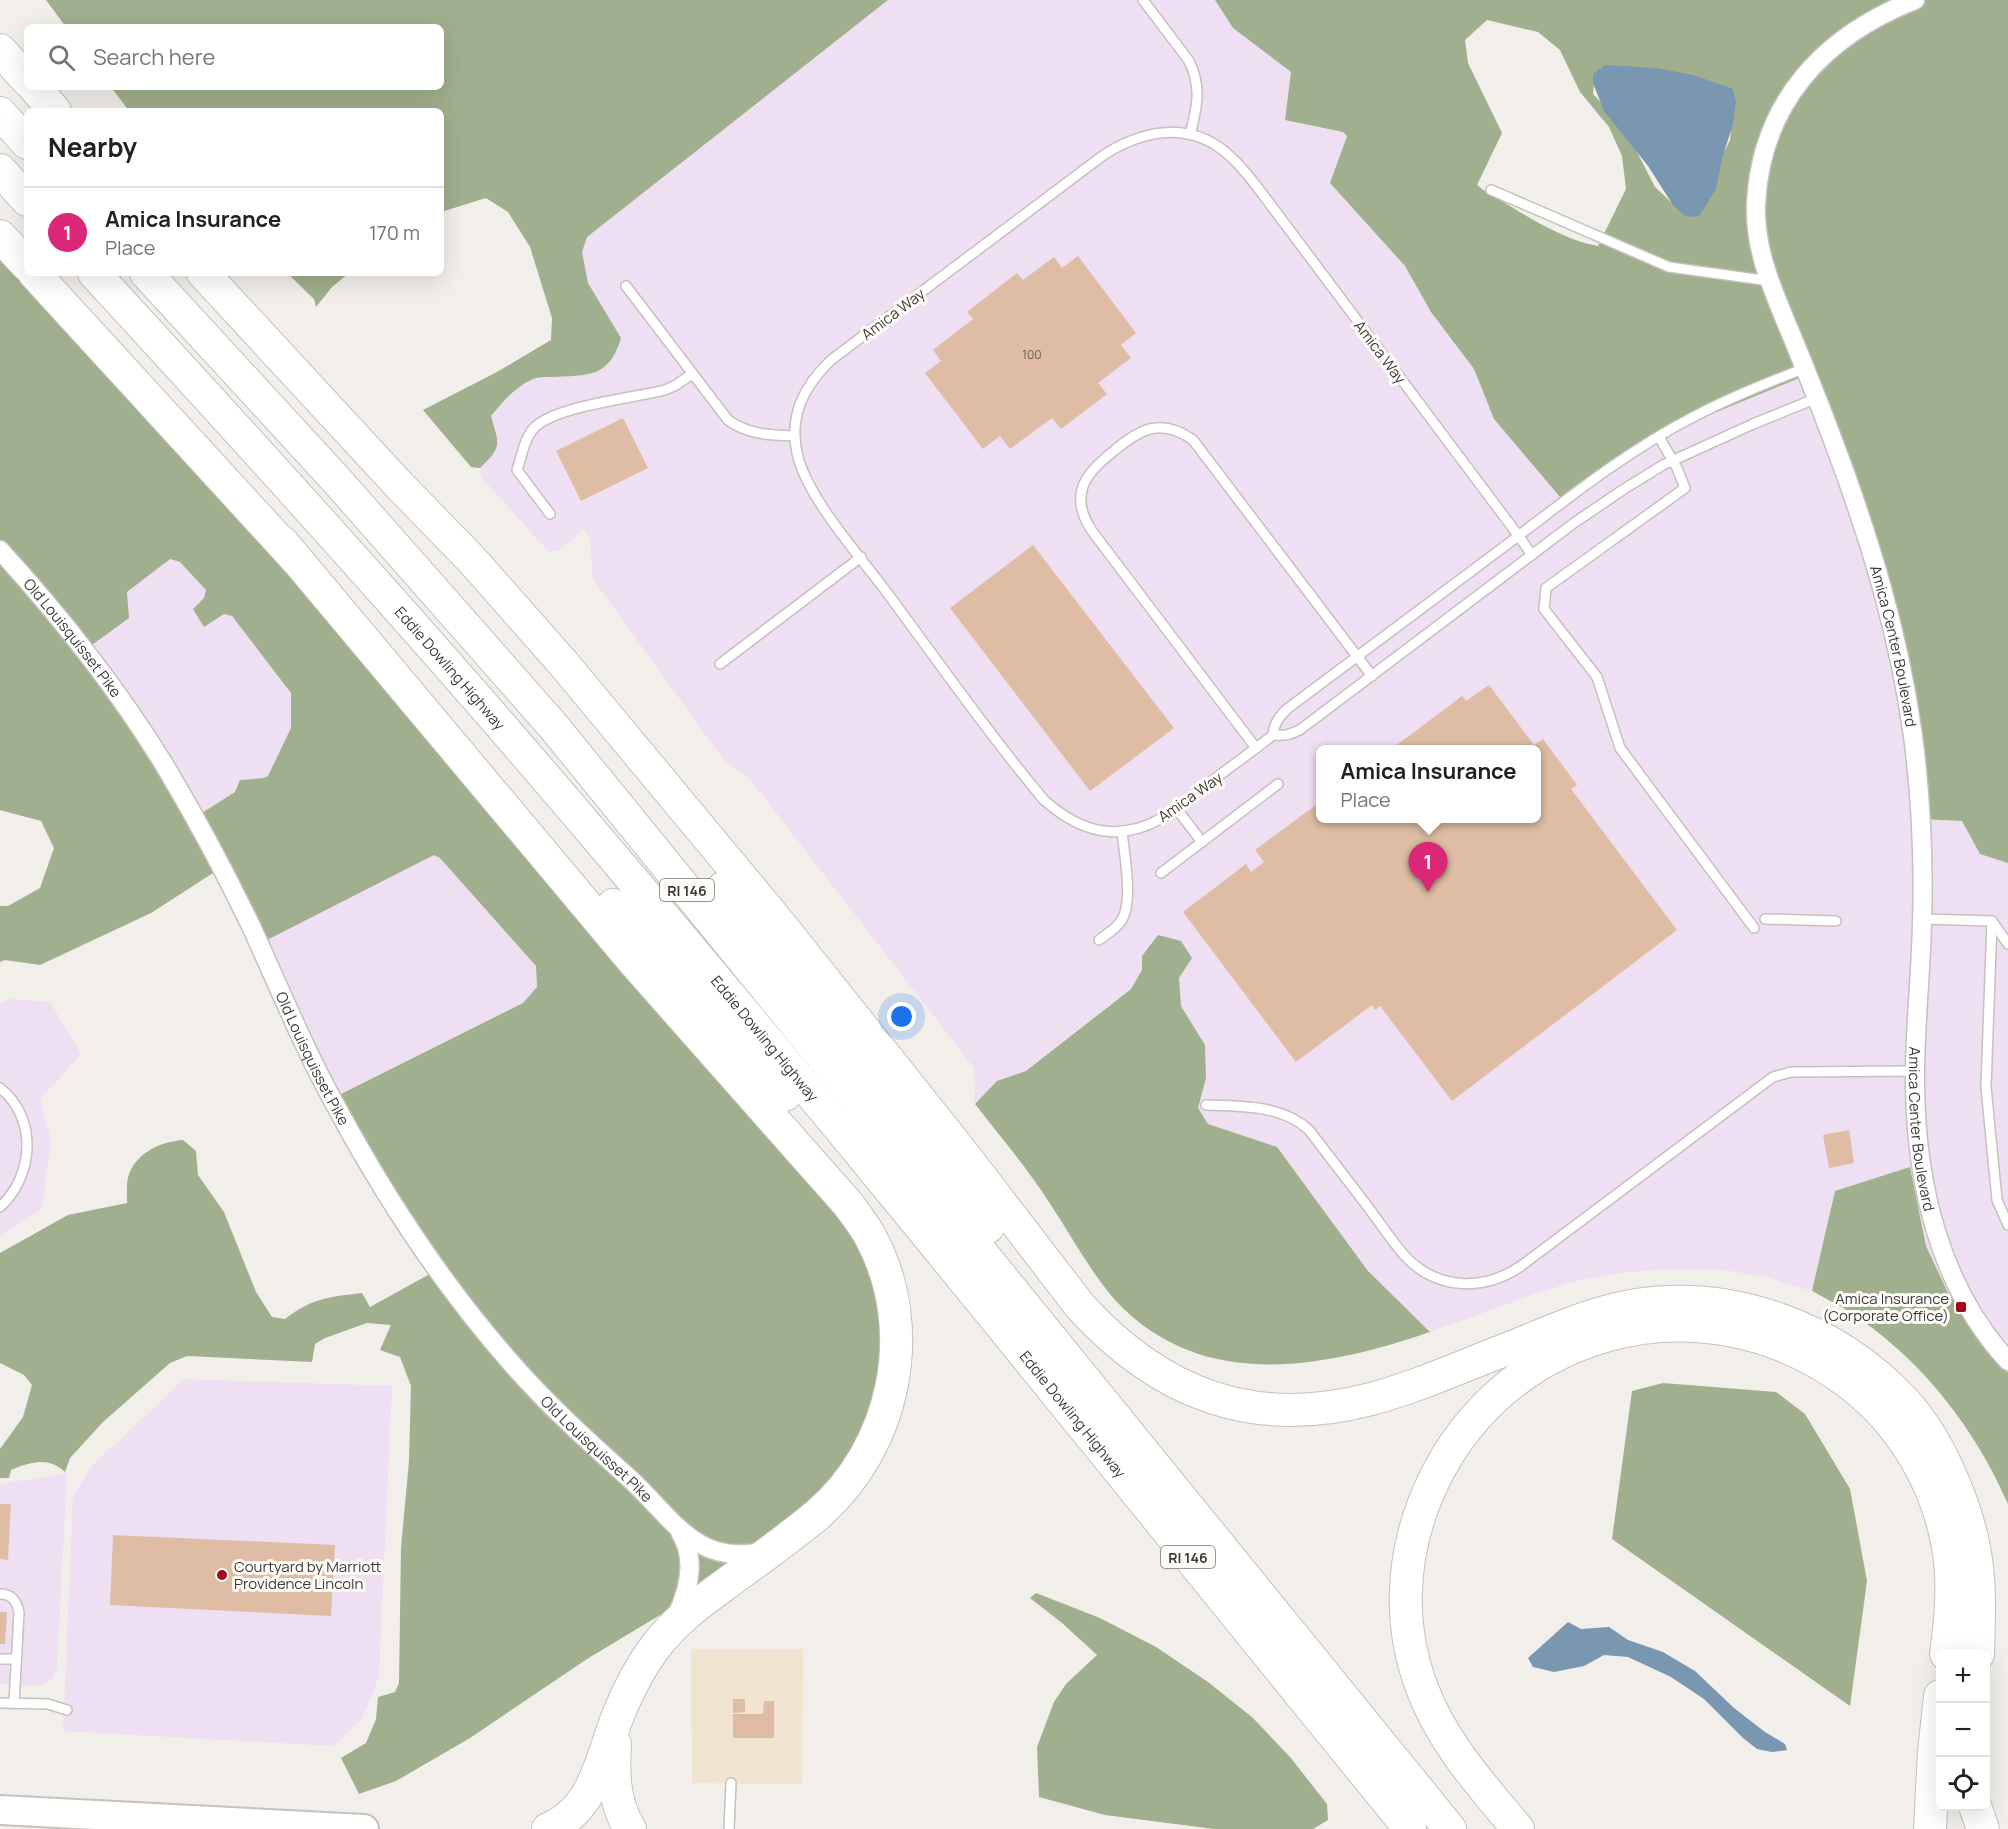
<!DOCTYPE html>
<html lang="en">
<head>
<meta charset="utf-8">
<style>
	body { margin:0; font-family:Manrope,sans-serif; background:#f6f6f6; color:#202124 }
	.controls { position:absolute; right:18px; bottom:18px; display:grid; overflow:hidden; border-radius:9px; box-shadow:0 6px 24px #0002 }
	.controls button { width:54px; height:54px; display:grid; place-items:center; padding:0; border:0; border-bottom:2px solid #e0e0e0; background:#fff; color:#202124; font:30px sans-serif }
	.you { position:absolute; left:902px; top:1017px; width:21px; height:21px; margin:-15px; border:4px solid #fff; border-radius:50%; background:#1a73e8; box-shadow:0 0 0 9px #1a73e833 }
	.badge { display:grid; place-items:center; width:39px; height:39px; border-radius:50%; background:#db2777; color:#fff; font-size:20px; font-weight:700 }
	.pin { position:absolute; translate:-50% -50px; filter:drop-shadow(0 2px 3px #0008) }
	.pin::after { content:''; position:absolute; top:32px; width:21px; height:18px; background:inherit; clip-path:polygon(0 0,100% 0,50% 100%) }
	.popup { position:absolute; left:1316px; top:745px; width:225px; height:78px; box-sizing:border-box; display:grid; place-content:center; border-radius:9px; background:#fff; filter:drop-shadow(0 2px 4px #0005); font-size:20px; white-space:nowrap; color:#757577 }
	.popup b { font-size:22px; color:#202124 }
	.popup::after { content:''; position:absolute; left:50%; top:100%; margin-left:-12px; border:12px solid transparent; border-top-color:#fff }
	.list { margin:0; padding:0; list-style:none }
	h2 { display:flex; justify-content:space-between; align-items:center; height:78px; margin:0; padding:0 24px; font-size:26px }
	h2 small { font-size:20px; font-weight:400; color:#757577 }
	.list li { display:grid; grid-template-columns:39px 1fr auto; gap:18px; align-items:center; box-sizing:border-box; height:90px; padding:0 24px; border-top:2px solid #e0e0e0 }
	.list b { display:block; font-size:22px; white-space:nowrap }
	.list p { margin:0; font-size:20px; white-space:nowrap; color:#757577 }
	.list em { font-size:20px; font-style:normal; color:#757577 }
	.icon { flex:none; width:33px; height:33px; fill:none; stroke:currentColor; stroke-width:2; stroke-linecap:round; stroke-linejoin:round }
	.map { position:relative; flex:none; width:2008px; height:1829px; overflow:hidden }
	.search { position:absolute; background:#fff; box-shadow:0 6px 24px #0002; left:24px; top:24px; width:420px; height:66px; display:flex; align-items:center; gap:15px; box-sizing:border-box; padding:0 21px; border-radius:9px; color:#757577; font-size:22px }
	.panel { position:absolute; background:#fff; box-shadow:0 6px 24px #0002; left:24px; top:108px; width:420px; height:168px; border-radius:9px }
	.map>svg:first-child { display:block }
	.commercial { fill:#efdff2; fill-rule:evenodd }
	.industrial { fill:#f0e3cf }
	.forest { fill:#a0af8d; fill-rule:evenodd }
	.water { fill:#7997b1 }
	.building { fill:#debda4 }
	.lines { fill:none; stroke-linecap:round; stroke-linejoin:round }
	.service-casing { stroke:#c5c1bd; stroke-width:12 }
	.minor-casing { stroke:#c5c1bd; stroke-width:21 }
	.primary-casing { stroke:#c5c1bd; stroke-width:32 }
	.motorway-casing { stroke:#c5c1bd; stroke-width:34 }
	.service { stroke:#fff; stroke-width:9 }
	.minor { stroke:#fff; stroke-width:18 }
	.primary { stroke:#fff; stroke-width:28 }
	.motorway { stroke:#fff; stroke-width:32 }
	.poi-dot { fill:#a4081e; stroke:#fffcf8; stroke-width:2 }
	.labels { text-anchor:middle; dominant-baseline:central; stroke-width:6; stroke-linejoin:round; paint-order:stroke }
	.number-label { font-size:12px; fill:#655c54 }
	.shield { fill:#fffcf8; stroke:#777573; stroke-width:1.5 }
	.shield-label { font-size:14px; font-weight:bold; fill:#3d3b3a }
	.street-label { font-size:15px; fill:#3d3b3a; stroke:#fffcf8 }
	.poi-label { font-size:15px; fill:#3d3b3a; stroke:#fffcf8; text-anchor:end }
</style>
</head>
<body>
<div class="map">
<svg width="2008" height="1829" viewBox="0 0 2008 1829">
	<rect width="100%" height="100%" fill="#f2eeea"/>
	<g class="commercial">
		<path d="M888,0H1215L1233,28L1291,72L1286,120L1343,132L1347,136L1330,183L1405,266L1431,312L1474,369L1494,419L1576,499L1612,472L1685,425L1802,377L1810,390L1896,657L1922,819L1962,821L1980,854L2008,863V1373L1948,1293L1926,1246L1910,1168L1835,1191L1812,1291L1766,1277L1718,1269H1666L1618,1273L1572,1282L1532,1295L1430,1332L1368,1271L1277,1147L1208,1124L1198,1108L1206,1078L1205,1045L1181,1006L1179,978L1142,956V970L1131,988L1026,1071L997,1081L975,1104L974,1068L750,779L723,759L593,579L590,539L584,529L560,550L549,552L481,477L480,468L496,452L498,442L491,416L512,391L535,378L594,374L619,346L621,338L588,284L582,252L587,237ZM1320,750H1536V818H1320Z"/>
		<path d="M170,559L180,562L206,590L204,598L208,625L224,614L232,616L291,693L292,728L268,776L264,778L240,780L235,792L194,818L84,650L129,607L127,592Z"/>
		<path d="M434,855L440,857L536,966L537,987L523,1003L333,1098L265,941Z"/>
		<path d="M10,999L50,1002L81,1054L40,1100L51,1140L42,1209L0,1236V1004Z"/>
		<path d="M184,1379L392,1386L379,1677L362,1719L333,1746L63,1731L73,1496L92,1466Z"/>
		<path d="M67,1473L57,1668L53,1677L43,1684L34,1686L0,1684V1484Z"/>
	</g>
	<path class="industrial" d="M691,1649H803L802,1784L692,1783Z"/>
	<g class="forest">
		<path d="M46,0H888L587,237L582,252L588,283L621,338C609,379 587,375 551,377C545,377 538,377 533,379C514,388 503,401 491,416C499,445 503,446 480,468L471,467L423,410L497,372L551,340L552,318L530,247L508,212L486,198L441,212V111H129L111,87H441V27H66Z"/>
		<path d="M1215,0H2008V863L1980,854L1962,821L1921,819L1902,688L1857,510L1802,377L1685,425L1612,472L1576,499L1566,504L1494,419L1474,369L1431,312L1405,266L1330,183L1347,136L1343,132L1285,120L1291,72L1233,28ZM1487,20L1538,32L1560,50L1580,92L1609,127L1622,156L1626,189L1598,246C1562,241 1514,208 1482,189L1477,185L1502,133L1468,63L1465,40ZM1595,73L1734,102L1730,140L1698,205L1672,203L1655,187L1624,127L1593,94Z"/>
		<path d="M0,241L176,434L873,1254L902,1325L884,1449L670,1609L587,1659L470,1738L396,1781L359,1794L341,1758L366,1743L376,1719L378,1697L395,1692L399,1683L401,1548L409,1461L411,1386L400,1357L380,1350L391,1325L367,1323L325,1338L315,1344L312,1362L187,1356L170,1363L103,1422L70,1458L65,1472C49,1456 29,1462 11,1470L9,1478H0V1449L23,1417L32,1385L24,1375L0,1363V1253L68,1215L127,1203C127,1195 126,1182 129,1174C138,1152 160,1142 183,1140L196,1151L198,1175L224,1212L256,1292L272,1317L285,1319C312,1298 329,1297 362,1293L370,1307L428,1275L432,1271L333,1098L523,1003L537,987L536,966L440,858L434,855L265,941L219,875L213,873L151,913L40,965L5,960L0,962V906H8L40,888L54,848L41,821L0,810ZM170,559L180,562L206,590L204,598L193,609L204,627L224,614L232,616L291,693V728L268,776L264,778L240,780L235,792L194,818L85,650L129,618L127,592Z"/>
		<path d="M287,273H349L332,287L316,307L314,299Z"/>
		<path d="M1158,935L1181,941L1192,958L1179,978L1181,1006L1205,1045L1206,1078L1198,1108L1208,1124L1277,1147L1368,1271L1430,1332C1324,1368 1201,1393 1115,1300C1089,1270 1071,1235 1049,1202C1027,1168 1000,1136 975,1104L997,1081L1026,1071L1131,989L1142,970V956Z"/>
		<path d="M1910,1167L1926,1246L1948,1293L2008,1373V1504C1976,1431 1926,1365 1860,1319C1846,1308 1828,1300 1812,1291L1835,1191Z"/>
		<path d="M1663,1383L1776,1392L1805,1414L1850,1489L1867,1581L1850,1706L1612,1539L1632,1391Z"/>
		<path d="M1036,1593L1100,1618L1156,1647L1208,1682L1253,1718L1290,1757L1327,1804L1328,1820L1313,1829H1214L1105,1815L1039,1797L1037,1747L1054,1702L1066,1684L1097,1655L1062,1623L1030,1598Z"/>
	</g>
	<g class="water">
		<path d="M1605,65L1656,68L1693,75L1733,89L1736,102L1733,124L1722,159L1716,189L1700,215L1693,217L1685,216L1673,205L1648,166L1604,111L1593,83V74Z"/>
		<path d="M1568,1622L1581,1629L1609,1627L1628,1640L1663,1652L1695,1671L1734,1708L1765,1732L1785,1744L1787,1750L1772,1752L1757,1749L1743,1738L1704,1699L1671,1677L1628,1657L1604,1655L1584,1666L1554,1672L1533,1667L1528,1658Z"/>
	</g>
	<g class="building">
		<path d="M1078,256L1136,333L1121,345L1131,358L1098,383L1107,394L1061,429L1052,418L1010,449L1000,436L983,449L925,373L941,361L933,350L973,319L967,312L1017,273L1023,280L1054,257L1062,268Z"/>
		<path d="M623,418L648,468L581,501L556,451Z"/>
		<path d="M1033,545L1174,728L1090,791L950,608Z"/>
		<path d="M1489,685L1534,745L1543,739L1577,785L1571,789L1677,930L1452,1101L1380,1006L1375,1010L1372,1005L1296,1062L1183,912L1246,864L1251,872L1264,862L1255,850L1320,802V818H1536V750H1390L1462,696L1466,701Z"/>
		<path d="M1849,1130L1854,1163L1829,1168L1823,1135Z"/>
		<path d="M0,1504H11L8,1560L0,1559Z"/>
		<path d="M113,1535L335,1545L331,1616L110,1605Z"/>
		<path d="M0,1612H7L5,1644H0Z"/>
		<path d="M733,1699H745V1712L733,1713Z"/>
		<path d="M764,1701H774V1738H733V1714H763Z"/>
	</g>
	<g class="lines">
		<defs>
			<g id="service">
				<path d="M1143,0L1189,61C1202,87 1197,107 1190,135"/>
				<path d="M1491,190L1669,267L1770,281"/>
				<path d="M626,286L728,420C749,435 770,435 794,436"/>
				<path d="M1659,437L1677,468L1685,488L1546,588L1544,609L1597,677L1620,748L1754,928"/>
				<path d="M550,514L517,470C522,456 524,438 535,427C557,406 633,398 665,390L676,385L692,374"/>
				<path d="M1532,555L1518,535L1273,208C1260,191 1248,173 1232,158C1194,121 1147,128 1105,154L831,360C804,386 789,415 797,453C806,496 858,554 885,590C937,660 988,733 1044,800C1080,832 1118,843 1162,818C1177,810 1190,798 1203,788C1226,770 1250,753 1273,735C1274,723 1279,717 1287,709C1361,654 1435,598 1509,543C1567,499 1627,451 1693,417C1729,398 1767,383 1805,368"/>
				<path d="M720,664L861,557"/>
				<path d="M1273,735C1284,736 1291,735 1301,729L1574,523L1624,489L1663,465L1753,424L1817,398"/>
				<path d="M1256,748L1092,531C1068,495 1085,473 1115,450C1141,428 1162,418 1193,440L1372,676"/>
				<path d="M1176,808L1202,842"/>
				<path d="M1161,873L1278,784"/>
				<path d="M1765,919L1836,921"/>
				<path d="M1922,919L1992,921L2008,944"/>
				<path d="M1992,921L1986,1087L1997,1200L2008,1225"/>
				<path d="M1099,940C1107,934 1116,929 1121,921C1134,902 1124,854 1122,831"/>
				<path d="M0,1088C38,1118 34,1176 0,1207"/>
				<path d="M1206,1105C1241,1106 1282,1105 1309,1130C1329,1156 1348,1181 1368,1207C1380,1223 1391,1240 1404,1255C1436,1290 1483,1292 1521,1266L1773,1077L1791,1072L1915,1071"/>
				<path d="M0,1594C12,1594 17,1601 19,1613L14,1703"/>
				<path d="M0,1659H16"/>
				<path d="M0,1703L48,1704L67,1710"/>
				<path d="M729,1829L731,1783"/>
			</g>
			<g id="minor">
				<path id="s1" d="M1915,0C1824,36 1761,102 1756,204C1754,252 1775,295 1793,339C1807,373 1821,408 1834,443C1870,539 1899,634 1913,736C1921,798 1924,860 1922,922C1921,977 1914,1031 1915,1086C1916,1184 1940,1287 2008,1361"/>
				<path id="s2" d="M0,550C61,617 118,689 165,766C196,818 225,872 251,926C279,987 304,1049 337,1108C386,1199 444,1287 513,1365C548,1405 589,1442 629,1478C672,1517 695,1566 762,1552"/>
				<path d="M676,1617C689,1590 697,1559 680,1532"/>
			</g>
			<path id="primary" d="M0,1810L364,1829"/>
			<g id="motorway">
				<path d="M0,50L27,80"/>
				<path d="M34,87L55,111"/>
				<path d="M0,113L27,143"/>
				<path d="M0,170L27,200"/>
				<path d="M0,236L27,265"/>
				<path d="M34,273L296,559"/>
				<path id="s3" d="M94,273C265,459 435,646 598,839C874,1164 1140,1498 1410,1829"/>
				<path d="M146,273L340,484L554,727L1450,1829"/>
				<path d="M203,273L400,486L472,560L563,663L775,918L957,1146L1080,1306C1160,1394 1253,1430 1371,1399C1420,1386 1467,1364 1515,1346C1552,1331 1591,1313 1631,1306C1731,1289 1835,1327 1904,1401C1937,1436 1965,1500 1974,1548C1981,1583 1979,1618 1978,1654"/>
				<path d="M282,542L634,962L848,1204C856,1215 865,1226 871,1238C920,1330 895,1448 817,1515C787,1540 754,1563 723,1586C698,1604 674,1622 656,1646C639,1668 627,1693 617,1718C601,1760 594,1810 548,1829"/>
				<path d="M723,888L988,1227"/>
				<path d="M613,905L785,1095"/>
				<path d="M615,1744C613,1773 614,1804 630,1829"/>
				<path d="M1975,1806L1983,1829"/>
				<path d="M1518,1829C1481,1785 1442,1742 1422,1688C1399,1627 1401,1563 1424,1503C1492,1328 1701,1271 1850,1384C1903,1425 1939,1486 1949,1553C1954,1587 1951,1620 1946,1654"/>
				<path d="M1930,1829L1934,1752L1940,1696"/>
			</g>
		</defs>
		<use href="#service" class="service-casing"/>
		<use href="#minor" class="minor-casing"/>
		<use href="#primary" class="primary-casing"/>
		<use href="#motorway" class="motorway-casing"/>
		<use href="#service" class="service"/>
		<use href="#minor" class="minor"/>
		<use href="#primary" class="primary"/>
		<use href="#motorway" class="motorway"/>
	</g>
	<g class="poi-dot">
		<rect x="1955" y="1301" width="12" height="12" rx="3"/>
		<circle cx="222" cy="1575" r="6"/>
	</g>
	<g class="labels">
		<g class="number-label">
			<text x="1032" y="354">100</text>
		</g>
		<g class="shield">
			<rect x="660" y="879" width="54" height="22" rx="4.5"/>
			<rect x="1161" y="1546" width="54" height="22" rx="4.5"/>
		</g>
		<g class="shield-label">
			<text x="687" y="890">RI 146</text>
			<text x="1188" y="1557">RI 146</text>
		</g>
		<g class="street-label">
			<text transform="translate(893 314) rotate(-37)">Amica Way</text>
			<text transform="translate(1380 352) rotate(53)">Amica Way</text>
			<text stroke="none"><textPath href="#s2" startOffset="114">Old Louisquisset Pike</textPath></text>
			<text stroke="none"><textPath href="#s1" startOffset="740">Amica Center Boulevard</textPath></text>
			<text stroke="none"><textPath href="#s3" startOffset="532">Eddie Dowling Highway</textPath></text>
			<text transform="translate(1190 797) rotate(-35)">Amica Way</text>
			<text stroke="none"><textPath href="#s3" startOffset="1018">Eddie Dowling Highway</textPath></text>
			<text stroke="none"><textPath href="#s2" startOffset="600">Old Louisquisset Pike</textPath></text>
			<text stroke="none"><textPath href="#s1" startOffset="1226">Amica Center Boulevard</textPath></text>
			<text stroke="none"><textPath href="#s3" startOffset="1504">Eddie Dowling Highway</textPath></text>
			<text stroke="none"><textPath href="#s2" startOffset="1086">Old Louisquisset Pike</textPath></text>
		</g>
		<g class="poi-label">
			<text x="1949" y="1298">Amica Insurance<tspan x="1949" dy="17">(Corporate Office)</tspan></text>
			<text x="234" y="1566" text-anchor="start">Courtyard by Marriott<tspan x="234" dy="17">Providence Lincoln</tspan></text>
		</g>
	</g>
</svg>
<div class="controls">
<button>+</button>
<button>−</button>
<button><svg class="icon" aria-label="locate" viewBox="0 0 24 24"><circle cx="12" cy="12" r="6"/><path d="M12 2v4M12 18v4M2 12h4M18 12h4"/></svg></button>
</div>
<div class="you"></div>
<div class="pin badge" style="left:1428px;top:892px">1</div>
<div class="popup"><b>Amica Insurance</b>Place</div>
<div class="search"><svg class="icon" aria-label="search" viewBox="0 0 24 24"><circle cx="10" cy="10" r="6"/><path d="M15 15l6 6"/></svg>Search here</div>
<section class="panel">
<h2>Nearby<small></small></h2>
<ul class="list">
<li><span class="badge">1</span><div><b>Amica Insurance</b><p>Place</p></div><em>170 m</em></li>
</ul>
</section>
</div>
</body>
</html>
